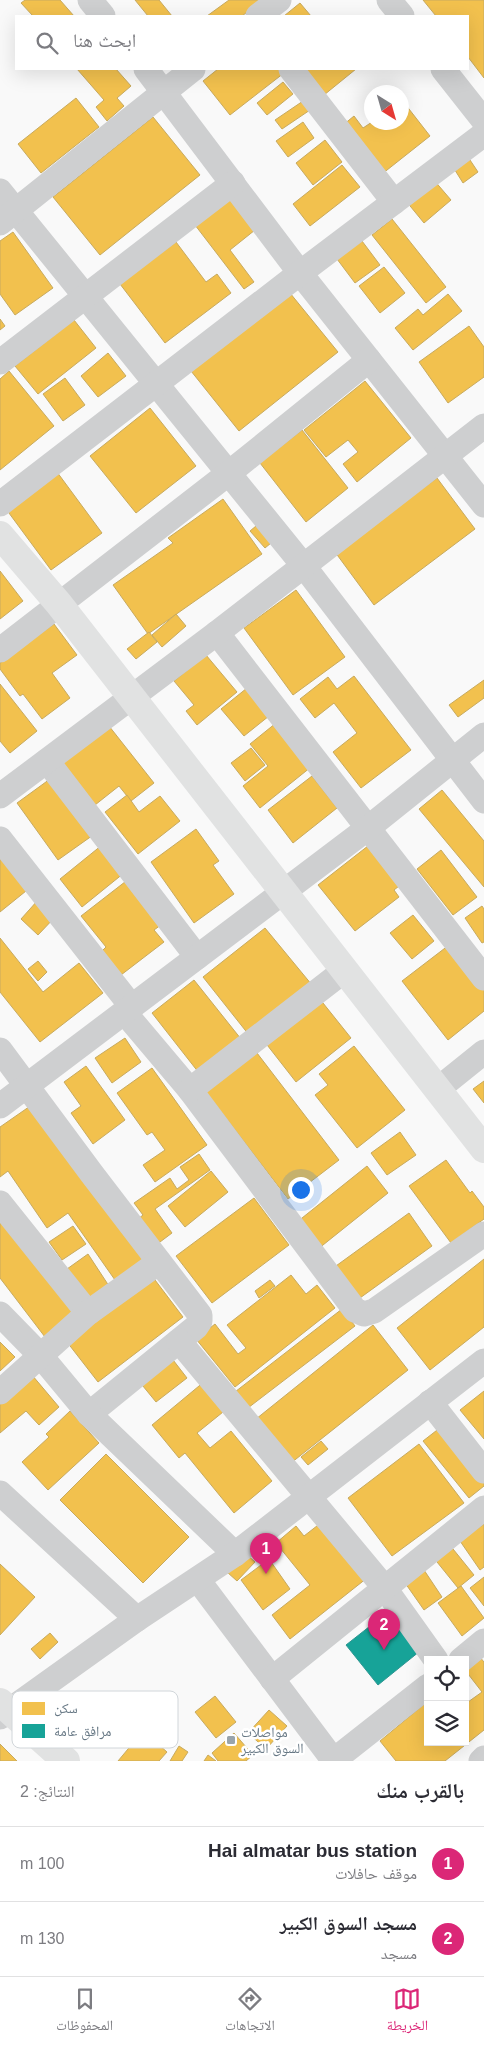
<!DOCTYPE html>
<html lang="ar">
<head>
<meta charset="utf-8">
<style>
	body { margin:0; font-family:Arial,"Noto Naskh Arabic",sans-serif; background:#f7f7f7; color:#2b2b33; direction:rtl }
	.controls { position:absolute; right:15px; bottom:15px; display:grid; overflow:hidden; border-radius:0px; box-shadow:0 5px 20px #0002 }
	.controls button { width:45px; height:45px; display:grid; place-items:center; padding:0; border:0; border-bottom:1px solid #e1e1e2; background:#fff; color:#2b2b33; font:25px sans-serif }
	.compass { position:absolute; left:364px; top:85px; width:45px; height:45px; border-radius:50%; background:#fff; box-shadow:0 5px 20px #0002; rotate:143deg }
	.you { position:absolute; left:300px; top:1189px; width:18px; height:18px; margin:-12px; border:4px solid #fff; border-radius:50%; background:#1a73e8; box-shadow:0 0 0 8px #1a73e833 }
	.badge { display:grid; place-items:center; width:32px; height:32px; border-radius:50%; background:#db2777; color:#fff; font-size:16px; font-weight:700 }
	.pin { position:absolute; translate:-50% -41px; filter:drop-shadow(0 1px 2px #0008) }
	.pin::after { content:''; position:absolute; top:26px; width:18px; height:15px; background:inherit; clip-path:polygon(0 0,100% 0,50% 100%) }
	.list { margin:0; padding:0; list-style:none }
	h2 { display:flex; justify-content:space-between; align-items:center; height:65px; margin:0; padding:0 20px; font-size:21px }
	h2 small { font-size:16px; font-weight:400; color:#7c7c81 }
	.list li { display:grid; grid-template-columns:32px 1fr auto; gap:15px; align-items:center; box-sizing:border-box; height:75px; padding:0 20px; border-top:1px solid #e1e1e2 }
	.list b { display:block; font-size:19px; white-space:nowrap }
	.list p { margin:0; font-size:16px; white-space:nowrap; color:#7c7c81 }
	.list em { font-size:16px; font-style:normal; color:#7c7c81 }
	.icon { flex:none; width:28px; height:28px; fill:none; stroke:currentColor; stroke-width:2; stroke-linecap:round; stroke-linejoin:round }
	.map { position:relative; flex:none; width:484px; height:1761px; overflow:hidden; direction:ltr }
	.search { position:absolute; background:#fff; box-shadow:0 5px 20px #0002; left:15px; right:15px; top:15px; height:55px; display:flex; align-items:center; gap:12px; box-sizing:border-box; padding:0 18px; border-radius:0px; color:#7c7c81; font-size:19px }
	.sheet { height:215px; background:#fff }
	nav { display:flex; justify-content:space-around; align-items:center; box-sizing:border-box; height:70px; border-top:1px solid #e1e1e2; background:#fff; font-size:14px; color:#7c7c81 }
	nav a { display:grid; justify-items:center; gap:2px }
	nav .on { color:#db2777 }
	.map>svg:first-child { display:block }
	.homes { fill:#f2c14e; stroke:#c8aa5e }
	.public { fill:#17a398; stroke:#2e9692 }
	.lines { fill:none; stroke-linecap:round; stroke-linejoin:round }
	.street { stroke:#cecfd0; stroke-width:25 }
	.secondary { stroke:#e1e2e2; stroke-width:28 }
	.poi-dot { fill:#99a4ac; stroke:#fff; stroke-width:2 }
	.labels { text-anchor:middle; dominant-baseline:central; stroke-width:5; stroke-linejoin:round; paint-order:stroke }
	.poi-label { font-size:14px; fill:#657683; stroke:#fff; text-anchor:start }
	.key { fill:#fff; stroke:#d1d6da; stroke-width:1 }
	.key-label { font-size:14px; fill:#657683 }
</style>
</head>
<body>
<div class="map">
<svg width="484" height="1761" viewBox="0 0 484 1761">
	<rect width="100%" height="100%" fill="#f9f9f9"/>
	<g class="homes">
		<path d="M25,0H60L74,16H33L21,3Z"/>
		<path d="M135,0H159L172,16H148Z"/>
		<path d="M229,0H263L242,16H207Z"/>
		<path d="M423,0H484V78L468,57V16H436Z"/>
		<path d="M300,3L311,16H284Z"/>
		<path d="M77,69H116L131,86L117,98L124,106L107,121L96,107L104,100Z"/>
		<path d="M218,69H280L284,73L230,115L203,81Z"/>
		<path d="M303,69H356L324,95Z"/>
		<path d="M283,82L293,94L267,115L257,103Z"/>
		<path d="M76,98L99,127L41,173L18,144Z"/>
		<path d="M306,99L313,108L282,129L275,120Z"/>
		<path d="M402,100L430,136L382,174L343,125L354,116L363,128L372,122H402Z"/>
		<path d="M153,117L200,175L100,255L53,197Z"/>
		<path d="M303,122L314,138L288,157L276,141Z"/>
		<path d="M325,140L342,162L313,185L296,163Z"/>
		<path d="M468,157L478,172L463,183L453,167Z"/>
		<path d="M342,165L360,187L310,226L293,204Z"/>
		<path d="M433,179L451,200L424,223L406,201Z"/>
		<path d="M230,198L255,230L230,250L254,282L244,289L195,225Z"/>
		<path d="M392,219L446,287L426,303L372,235Z"/>
		<path d="M13,232L53,288L15,315L0,294V241Z"/>
		<path d="M362,241L380,265L355,283L337,259Z"/>
		<path d="M176,242L206,282L217,274L231,293L165,343L120,284Z"/>
		<path d="M384,267L405,293L380,313L359,286Z"/>
		<path d="M290,293L338,352L239,431L191,371Z"/>
		<path d="M448,294L462,311L413,350L395,328L418,309L423,315Z"/>
		<path d="M0,319L5,326L0,330Z"/>
		<path d="M74,320L96,348L38,394L15,366Z"/>
		<path d="M469,326L484,347V377L448,403L419,362Z"/>
		<path d="M108,353L126,376L98,397L81,376Z"/>
		<path d="M9,371L54,426L0,470V379Z"/>
		<path d="M65,378L85,405L63,421L43,394Z"/>
		<path d="M365,381L411,438L357,482L343,464L358,452L348,440L326,457L304,430Z"/>
		<path d="M150,408L196,466L136,513L90,456Z"/>
		<path d="M302,430L348,488L306,522L260,463Z"/>
		<path d="M57,472L102,533L51,570L6,509Z"/>
		<path d="M437,478L475,529L374,605L335,552Z"/>
		<path d="M223,499L262,554L148,634L113,585L173,543L168,538Z"/>
		<path d="M262,521L277,538L265,548L250,531Z"/>
		<path d="M0,571L23,601L0,619Z"/>
		<path d="M296,590L345,657L293,695L244,628Z"/>
		<path d="M176,614L186,626L162,647L152,635Z"/>
		<path d="M54,624L77,655L52,673L70,698L42,719L23,694L20,696L0,669V663Z"/>
		<path d="M149,632L157,642L136,659L127,649Z"/>
		<path d="M206,655L237,692L197,725L186,711L194,705L174,681Z"/>
		<path d="M354,676L411,750L361,788L333,752L357,733L334,703L315,718L300,699L328,677L337,689Z"/>
		<path d="M484,680V698L458,717L449,705Z"/>
		<path d="M0,684L37,731L10,753L0,741Z"/>
		<path d="M247,688L269,716L244,736L221,709Z"/>
		<path d="M276,723L311,767L260,808L243,786L268,766L250,744Z"/>
		<path d="M109,726L154,783L131,801L119,786L95,805L61,763Z"/>
		<path d="M251,748L265,765L245,781L231,763Z"/>
		<path d="M312,776L337,808L293,843L268,810Z"/>
		<path d="M50,779L96,833L58,860L17,803Z"/>
		<path d="M442,790L484,841V887L419,809Z"/>
		<path d="M127,795L139,812L160,796L180,821L138,854L105,812Z"/>
		<path d="M196,829L219,861L213,865L234,894L194,923L151,862Z"/>
		<path d="M373,842L404,882L394,890L399,897L355,931L318,885Z"/>
		<path d="M102,845L124,873L82,907L60,879Z"/>
		<path d="M441,850L477,897L453,915L417,869Z"/>
		<path d="M0,858L26,891L0,912Z"/>
		<path d="M130,878L165,922L154,930L164,942L121,975L102,951L106,947L81,916Z"/>
		<path d="M38,900L56,916L38,935L21,919Z"/>
		<path d="M482,906L484,909V942L482,943L465,918Z"/>
		<path d="M413,915L434,941L412,959L390,933Z"/>
		<path d="M265,928L312,985L249,1035L203,977Z"/>
		<path d="M0,938L43,992L79,963L103,993L40,1042L0,992Z"/>
		<path d="M449,945L484,990V1011L448,1040L402,981Z"/>
		<path d="M38,961L47,972L38,981L28,969Z"/>
		<path d="M194,980L241,1039L199,1073L152,1013Z"/>
		<path d="M319,998L351,1038L296,1082L264,1041Z"/>
		<path d="M125,1038L141,1062L112,1083L95,1058Z"/>
		<path d="M354,1046L405,1110L357,1148L315,1095L328,1085L319,1074Z"/>
		<path d="M257,1053L339,1160L288,1199L206,1092Z"/>
		<path d="M86,1066L125,1120L93,1144L71,1113L81,1106L64,1082Z"/>
		<path d="M152,1068L207,1145L155,1182L143,1165L165,1150L152,1132L147,1135L117,1093Z"/>
		<path d="M484,1081V1103L473,1089Z"/>
		<path d="M36,1102L151,1255L115,1280L68,1213L47,1228L8,1171L0,1177V1127Z"/>
		<path d="M400,1132L416,1155L387,1175L371,1153Z"/>
		<path d="M199,1154L210,1170L155,1209L172,1233L156,1245L138,1219L143,1215L134,1203L170,1178L177,1189L189,1180L180,1167Z"/>
		<path d="M446,1160L470,1193L472,1191L484,1207V1219L451,1243L409,1186Z"/>
		<path d="M367,1166L388,1193L318,1249L297,1222Z"/>
		<path d="M211,1171L228,1192L185,1227L168,1206Z"/>
		<path d="M254,1198L289,1245L212,1303L176,1256Z"/>
		<path d="M0,1203L81,1309L45,1337L0,1278Z"/>
		<path d="M409,1213L432,1246L353,1303L329,1271Z"/>
		<path d="M73,1226L86,1244L62,1260L49,1242Z"/>
		<path d="M88,1254L109,1286L88,1300L67,1269Z"/>
		<path d="M484,1259V1327L430,1370L397,1328Z"/>
		<path d="M291,1275L306,1294L317,1285L335,1308L235,1387L196,1339L215,1324L238,1354L246,1348L227,1325Z"/>
		<path d="M152,1276L183,1317L98,1382L67,1342Z"/>
		<path d="M270,1280L275,1286L259,1298L255,1291Z"/>
		<path d="M342,1309L355,1326L244,1411L231,1395Z"/>
		<path d="M373,1325L408,1370L291,1463L256,1419Z"/>
		<path d="M0,1342L15,1357L0,1371Z"/>
		<path d="M170,1356L187,1378L156,1402L138,1380Z"/>
		<path d="M32,1375L59,1407L39,1425L26,1411L0,1433V1402Z"/>
		<path d="M205,1381L228,1408L197,1433L210,1448L231,1431L272,1481L234,1513L185,1453L179,1458L152,1425Z"/>
		<path d="M484,1391V1439L460,1410Z"/>
		<path d="M70,1411L99,1443L48,1490L22,1462L49,1437L46,1434Z"/>
		<path d="M441,1427L484,1481V1486L469,1498L423,1441Z"/>
		<path d="M321,1441L328,1449L308,1465L301,1457Z"/>
		<path d="M419,1444L464,1503L392,1556L348,1498Z"/>
		<path d="M106,1454L189,1537L143,1583L60,1500Z"/>
		<path d="M322,1522L367,1578L290,1639L272,1615L310,1585L276,1543L296,1526L304,1536Z"/>
		<path d="M484,1524V1567L480,1570L460,1541Z"/>
		<path d="M449,1544L474,1575L458,1588L433,1557Z"/>
		<path d="M245,1553L255,1562L237,1581L227,1572Z"/>
		<path d="M269,1559L290,1589L263,1610L241,1580Z"/>
		<path d="M0,1564L35,1597L0,1635Z"/>
		<path d="M422,1567L442,1597L424,1610L403,1580Z"/>
		<path d="M484,1577V1606L470,1588Z"/>
		<path d="M461,1586L484,1618L462,1636L438,1603Z"/>
		<path d="M50,1633L58,1642L40,1659L31,1649Z"/>
		<path d="M479,1656L484,1662V1730L445,1761H396L380,1741L428,1701V1742H465V1698L468,1702L482,1692L465,1670Z"/>
		<path d="M215,1696L236,1722L216,1738L195,1712Z"/>
		<path d="M269,1710L287,1726L266,1749L248,1733Z"/>
		<path d="M143,1731L167,1752L159,1761H118Z"/>
		<path d="M234,1733L253,1755L246,1761H218L212,1753Z"/>
		<path d="M0,1744L17,1761H0Z"/>
		<path d="M179,1746L188,1752L182,1761H170Z"/>
		<path d="M208,1755L216,1761H204Z"/>
	</g>
	<path class="public" d="M393,1608L425,1647L378,1685L346,1645Z"/>
	<g class="lines">
		<g class="street">
			<path d="M90,0L103,16"/>
			<path d="M389,0L402,16"/>
			<path d="M258,16L279,0"/>
			<path d="M146,69L300,273L484,505"/>
			<path d="M291,69L394,202"/>
			<path d="M443,69L484,121"/>
			<path d="M0,191L303,565L484,801"/>
			<path d="M0,223L193,69"/>
			<path d="M0,362L233,183"/>
			<path d="M0,504L300,273L484,134"/>
			<path d="M217,633L484,978"/>
			<path d="M0,650L229,473L369,360"/>
			<path d="M47,761L197,957"/>
			<path d="M0,796L217,633L484,426"/>
			<path d="M0,839L132,1007"/>
			<path d="M125,1013L190,1090L355,1310L364,1314L374,1311L484,1234"/>
			<path d="M0,1050L92,1174L200,1315V1321L196,1327L89,1414"/>
			<path d="M438,1089L484,1052"/>
			<path d="M190,1090L345,970"/>
			<path d="M0,1106L368,828L484,735"/>
			<path d="M0,1203L88,1313"/>
			<path d="M0,1314L40,1355L89,1414L235,1554"/>
			<path d="M179,1341L384,1587L436,1660"/>
			<path d="M0,1392L88,1313L159,1262"/>
			<path d="M430,1402L484,1471"/>
			<path d="M0,1493L137,1619"/>
			<path d="M198,1580L334,1761"/>
			<path d="M461,1660L484,1641"/>
			<path d="M272,1679L484,1508"/>
			<path d="M0,1717L137,1619L235,1554L484,1361"/>
			<path d="M334,1760L428,1686"/>
			<path d="M481,1761L484,1758"/>
		</g>
		<g class="secondary">
			<path d="M0,535L59,604L484,1149"/>
			<path d="M0,1702L66,1761"/>
		</g>
	</g>
	<rect class="poi-dot" x="226" y="1735" width="10" height="10" rx="2.5"/>
	<g class="labels">
		<g class="poi-label">
			<text x="241" y="1732">مواصلات<tspan x="241" dy="16">السوق الكبير</tspan></text>
		</g>
	</g>
	<rect x="12" y="1691" width="166" height="57" rx="8" class="key"/>
	<rect x="22" y="1702" width="23" height="13" fill="#f2c14e"/>
	<rect x="22" y="1724" width="23" height="14" fill="#17a398"/>
	<g class="key-label">
		<text x="54" y="1713">سكن</text>
		<text x="54" y="1736">مرافق عامة</text>
	</g>
</svg>
<div class="controls">
<button><svg class="icon" aria-label="locate" viewBox="0 0 24 24"><circle cx="12" cy="12" r="6"/><path d="M12 2v4M12 18v4M2 12h4M18 12h4"/></svg></button>
<button><svg class="icon" aria-label="layers" viewBox="0 0 24 24"><path d="M12 4l9 5-9 5-9-5zM3 14l9 5 9-5"/></svg></button>
</div>
<svg class="compass" viewBox="-18 -18 36 36"><path d="M0-13l5 13h-10z" fill="#e53935"/><path d="M0 13l5-13h-10z" fill="#7c7c81"/></svg>
<div class="you"></div>
<div class="pin badge" style="left:266px;top:1574px">1</div>
<div class="pin badge" style="left:384px;top:1650px">2</div>
<div class="search"><svg class="icon" aria-label="search" viewBox="0 0 24 24"><circle cx="10" cy="10" r="6"/><path d="M15 15l6 6"/></svg>ابحث هنا</div>
</div>
<section class="sheet">
<h2>بالقرب منك<small>النتائج: 2</small></h2>
<ul class="list">
<li><span class="badge">1</span><div><b>Hai almatar bus station</b><p>موقف حافلات</p></div><em>100 m</em></li>
<li><span class="badge">2</span><div><b>مسجد السوق الكبير</b><p>مسجد</p></div><em>130 m</em></li>
</ul>
</section>
<nav>
<a class="on"><svg class="icon" aria-label="map" viewBox="0 0 24 24"><path d="M3 6l6-2 6 2 6-2v14l-6 2-6-2-6 2zM9 4v14M15 6v14"/></svg>الخريطة</a>
<a><svg class="icon" aria-label="directions" viewBox="0 0 24 24"><path d="M12 3l9 9-9 9-9-9zM9 14v-3h6M13 9l2 2-2 2"/></svg>الاتجاهات</a>
<a><svg class="icon" aria-label="saved" viewBox="0 0 24 24"><path d="M7 4h10v16l-5-4-5 4z"/></svg>المحفوظات</a>
</nav>
</body>
</html>
